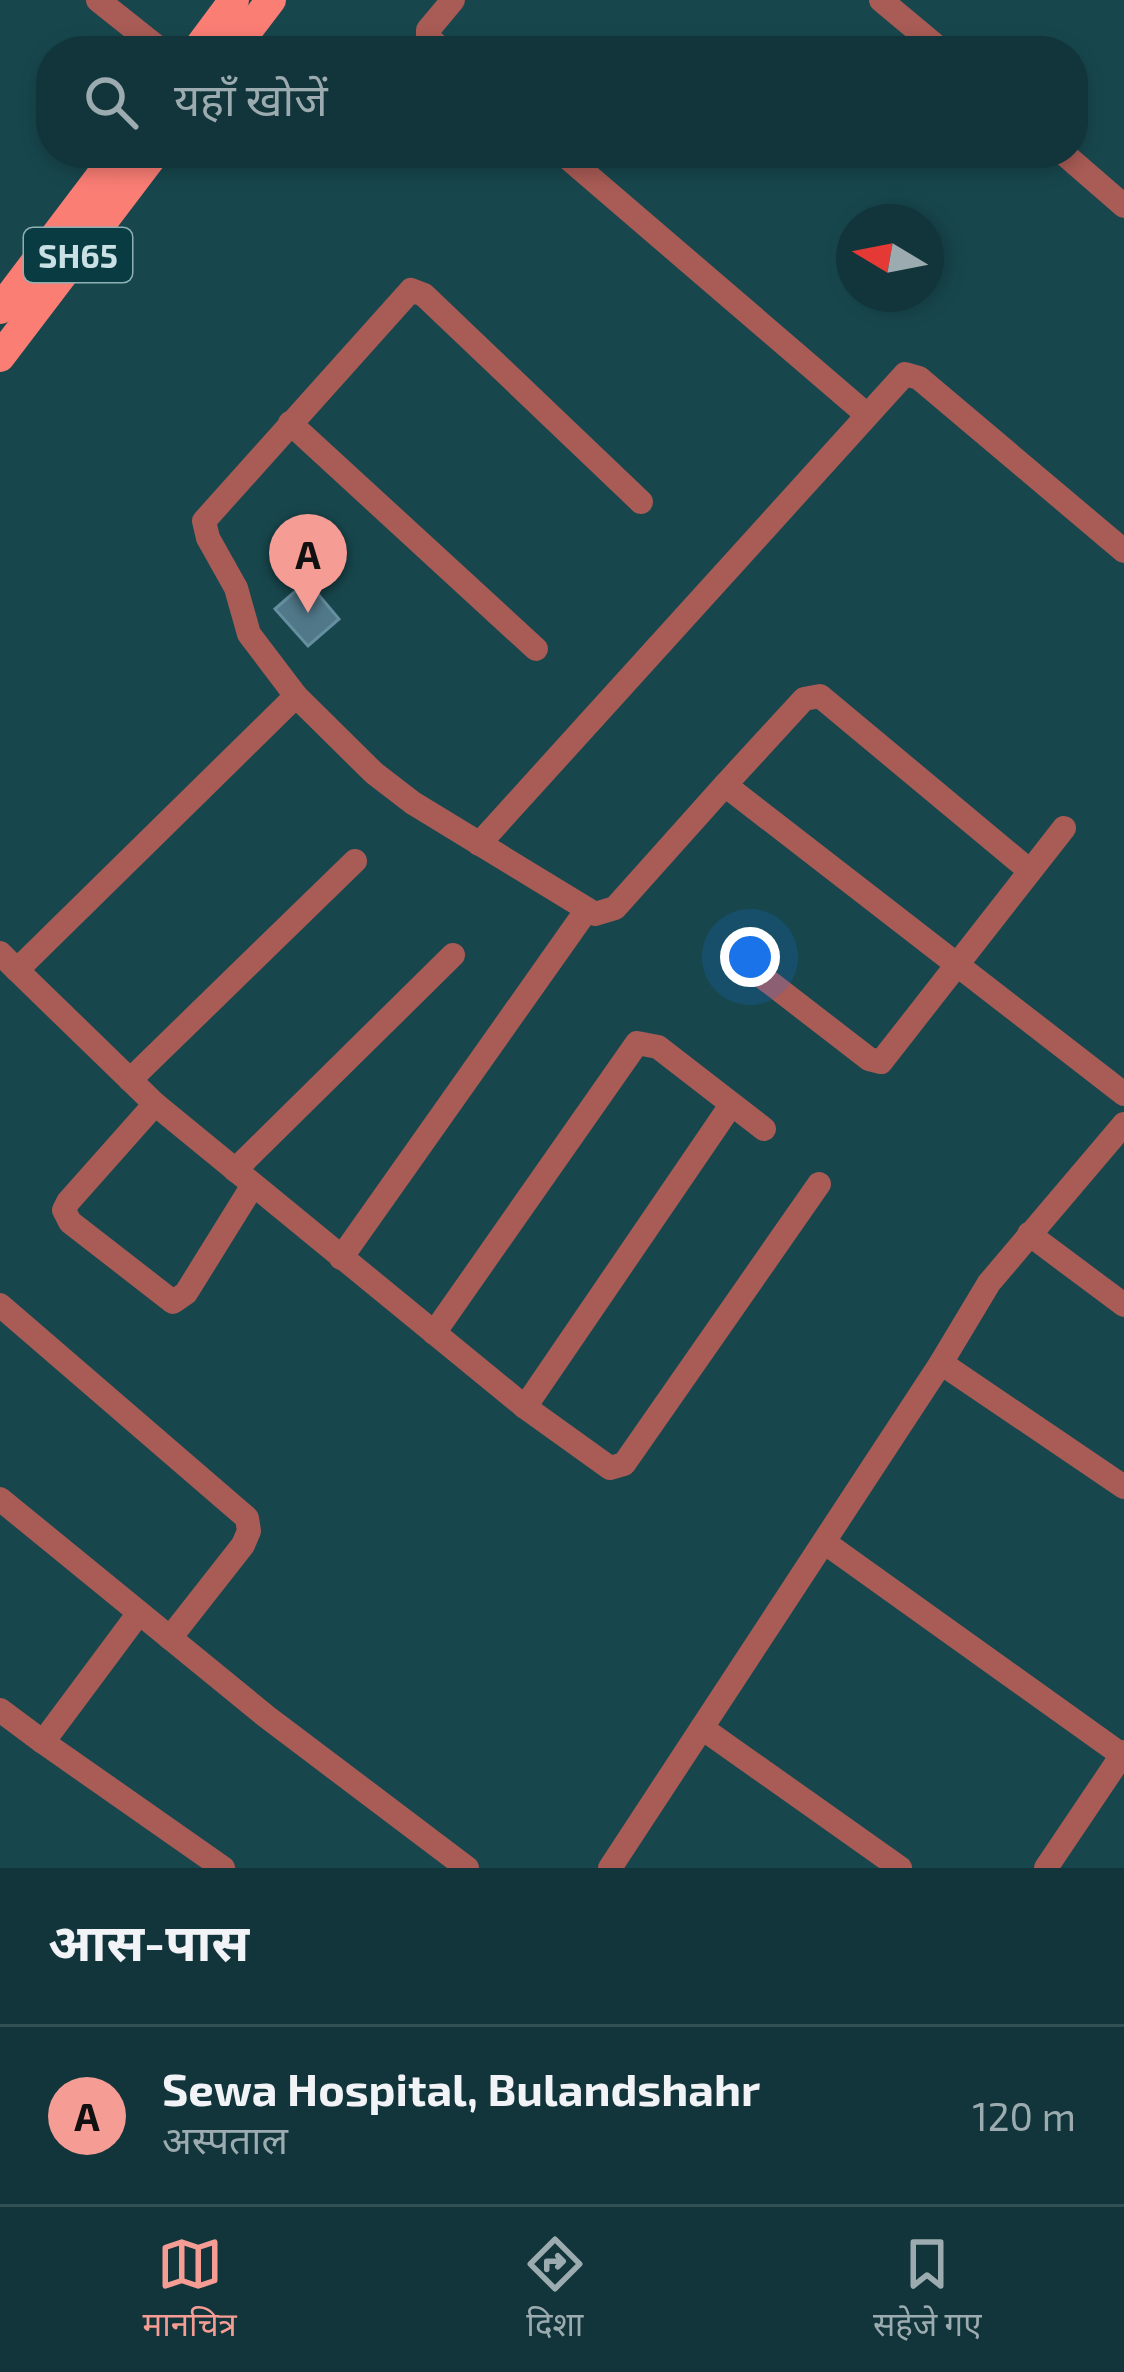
<!DOCTYPE html>
<html lang="hi">
<head>
<meta charset="utf-8">
<style>
	body { margin:0; font-family:"Exo 2","Noto Sans Devanagari",sans-serif; background:#1e4045; color:#f1f3f6 }
	.compass { position:absolute; left:836px; top:204px; width:108px; height:108px; border-radius:50%; background:#11353a; box-shadow:0 6px 18px #0003; rotate:280deg }
	.you { position:absolute; left:750px; top:957px; width:42px; height:42px; margin:-30px; border:9px solid #fff; border-radius:50%; background:#1a73e8; box-shadow:0 0 0 18px #1a73e833 }
	.badge { display:grid; place-items:center; width:78px; height:78px; border-radius:50%; background:#f59c94; color:#111; font-size:39px; font-weight:700 }
	.pin { position:absolute; translate:-50% -99px; filter:drop-shadow(0 3px 6px #0008) }
	.pin::after { content:''; position:absolute; top:63px; width:42px; height:36px; background:inherit; clip-path:polygon(0 0,100% 0,50% 100%) }
	.list { margin:0; padding:0; list-style:none }
	h2 { display:flex; justify-content:space-between; align-items:center; height:156px; margin:0; padding:0 48px; font-size:51px }
	h2 small { font-size:39px; font-weight:400; color:#9cabaf }
	.list li { display:grid; grid-template-columns:78px 1fr auto; gap:36px; align-items:center; box-sizing:border-box; height:180px; padding:0 48px; border-top:3px solid #305054 }
	.list b { display:block; font-size:45px; white-space:nowrap }
	.list p { margin:0; font-size:39px; white-space:nowrap; color:#9cabaf }
	.list em { font-size:39px; font-style:normal; color:#9cabaf }
	.icon { flex:none; width:66px; height:66px; fill:none; stroke:currentColor; stroke-width:2; stroke-linecap:round; stroke-linejoin:round }
	.map { position:relative; flex:none; width:1124px; height:1868px; overflow:hidden }
	.search { position:absolute; background:#11353a; box-shadow:0 6px 18px #0003; left:36px; right:36px; top:36px; height:132px; display:flex; align-items:center; gap:30px; box-sizing:border-box; padding:0 42px; border-radius:48px; color:#9cabaf; font-size:45px }
	.sheet { height:336px; background:#11353a }
	nav { display:flex; justify-content:space-around; align-items:center; box-sizing:border-box; height:168px; border-top:3px solid #305054; background:#11353a; font-size:33px; color:#9cabaf }
	nav a { display:grid; justify-items:center; gap:6px }
	nav .on { color:#f59c94 }
	.map>svg:first-child { display:block }
	.building { fill:#507889; stroke:#658e9e; stroke-width:3 }
	.lines { fill:none; stroke-linecap:round; stroke-linejoin:round }
	.minor { stroke:#a95b55; stroke-width:24 }
	.primary { stroke:#fb7e75; stroke-width:30 }
	.labels { text-anchor:middle; dominant-baseline:central; stroke-width:9; stroke-linejoin:round; paint-order:stroke }
	.shield { fill:#093c42; stroke:#8fb0b3; stroke-width:3 }
	.shield-label { font-size:33px; font-weight:bold; fill:#c9e1e4 }
</style>
</head>
<body>
<div class="map">
<svg width="1124" height="1868" viewBox="0 0 1124 1868">
	<rect width="100%" height="100%" fill="#17474d"/>
	<path class="building" d="M307,581L339,619L308,646L275,609Z"/>
	<g class="lines">
		<g class="minor">
			<path d="M98,0L162,51"/>
			<path d="M881,0L942,51"/>
			<path d="M443,51L428,37V30L453,0"/>
			<path d="M562,153L866,414"/>
			<path d="M1063,153L1124,206"/>
			<path d="M290,423L536,649"/>
			<path d="M296,696L249,634L236,588L208,538L204,521L411,290L424,295L641,502"/>
			<path d="M725,785L804,699L820,696L1030,871"/>
			<path d="M479,844L905,374L919,378L1124,551"/>
			<path d="M0,953L17,970L296,696L374,773L413,803L595,914L615,908L725,785L1124,1094"/>
			<path d="M742,961L869,1059L881,1062L1064,828"/>
			<path d="M17,970L155,1104L525,1407L610,1468L624,1464L819,1184"/>
			<path d="M130,1080L355,861"/>
			<path d="M155,1104L68,1202L64,1210L70,1222L173,1302L186,1293L253,1185"/>
			<path d="M235,1170L453,955"/>
			<path d="M1029,1234L1124,1305"/>
			<path d="M341,1258L586,911"/>
			<path d="M0,1305L247,1518L249,1531L243,1545L170,1638"/>
			<path d="M434,1333L637,1043L658,1047L764,1129"/>
			<path d="M941,1363L989,1283L1124,1124"/>
			<path d="M525,1407L731,1105"/>
			<path d="M0,1499L267,1717L467,1868"/>
			<path d="M824,1542L1122,1755"/>
			<path d="M139,1613L43,1742L223,1868"/>
			<path d="M0,1710L43,1742"/>
			<path d="M702,1728L900,1868"/>
			<path d="M610,1868L941,1363L1124,1487"/>
			<path d="M1046,1868L1124,1752"/>
		</g>
		<g class="primary">
			<path d="M196,51L234,0"/>
			<path d="M232,51L271,0"/>
			<path d="M0,309L118,153"/>
			<path d="M0,357L155,153"/>
		</g>
	</g>
	<g class="labels">
		<rect class="shield" x="24" y="228" width="108" height="54" rx="9"/>
		<g class="shield-label">
			<text x="78" y="255">SH65</text>
		</g>
	</g>
</svg>
<svg class="compass" viewBox="-18 -18 36 36"><path d="M0-13l5 13h-10z" fill="#e53935"/><path d="M0 13l5-13h-10z" fill="#9cabaf"/></svg>
<div class="you"></div>
<div class="pin badge" style="left:308px;top:613px">A</div>
<div class="search"><svg class="icon" aria-label="search" viewBox="0 0 24 24"><circle cx="10" cy="10" r="6"/><path d="M15 15l6 6"/></svg>यहाँ खोजें</div>
</div>
<section class="sheet">
<h2>आस-पास<small></small></h2>
<ul class="list">
<li><span class="badge">A</span><div><b>Sewa Hospital, Bulandshahr</b><p>अस्पताल</p></div><em>120 m</em></li>
</ul>
</section>
<nav>
<a class="on"><svg class="icon" aria-label="map" viewBox="0 0 24 24"><path d="M3 6l6-2 6 2 6-2v14l-6 2-6-2-6 2zM9 4v14M15 6v14"/></svg>मानचित्र</a>
<a><svg class="icon" aria-label="directions" viewBox="0 0 24 24"><path d="M12 3l9 9-9 9-9-9zM9 14v-3h6M13 9l2 2-2 2"/></svg>दिशा</a>
<a><svg class="icon" aria-label="saved" viewBox="0 0 24 24"><path d="M7 4h10v16l-5-4-5 4z"/></svg>सहेजे गए</a>
</nav>
</body>
</html>
